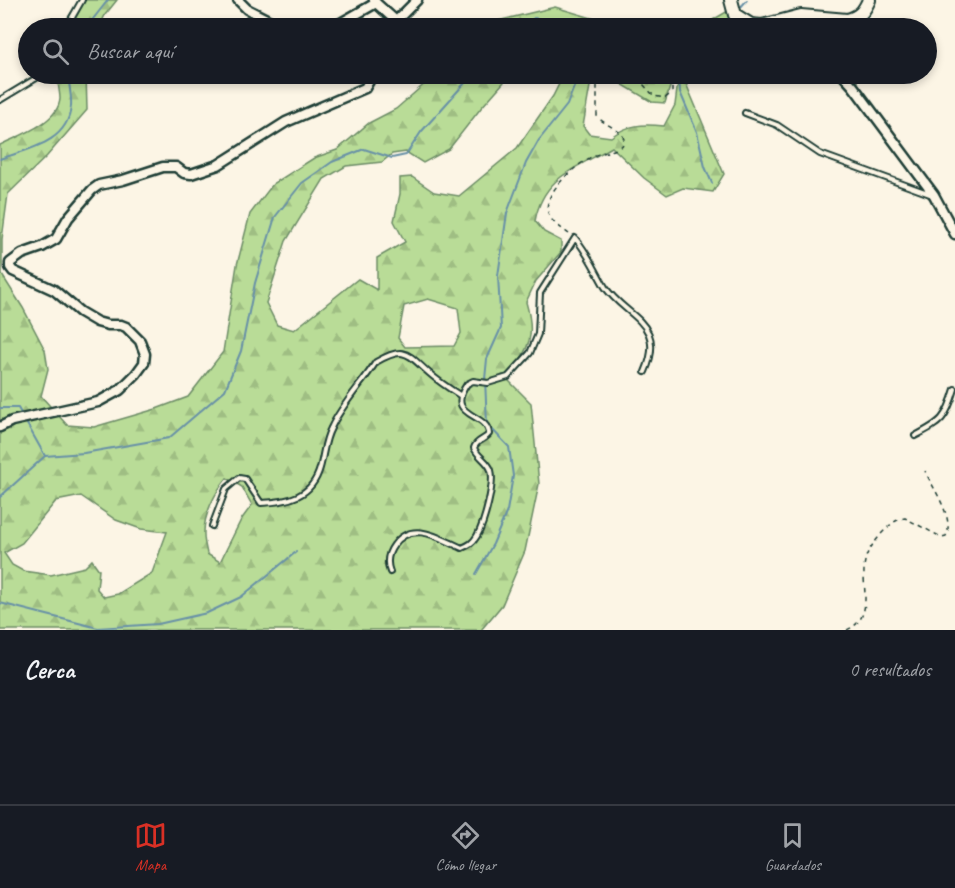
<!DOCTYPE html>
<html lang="es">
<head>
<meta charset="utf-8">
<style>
	body { margin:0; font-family:Caveat,sans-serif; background:#20242c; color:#f1f3f6 }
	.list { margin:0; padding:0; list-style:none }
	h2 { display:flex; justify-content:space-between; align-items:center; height:78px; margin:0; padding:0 24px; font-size:26px }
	h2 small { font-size:20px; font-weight:400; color:#9ea1a6 }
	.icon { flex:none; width:33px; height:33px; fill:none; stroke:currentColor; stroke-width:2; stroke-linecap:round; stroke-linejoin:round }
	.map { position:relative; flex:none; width:955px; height:630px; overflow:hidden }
	.search { position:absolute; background:#171b24; box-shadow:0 3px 9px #0003; left:18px; right:18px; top:18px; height:66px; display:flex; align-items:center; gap:15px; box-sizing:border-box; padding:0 21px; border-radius:33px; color:#9ea1a6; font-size:22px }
	.sheet { height:174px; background:#171b24 }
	nav { display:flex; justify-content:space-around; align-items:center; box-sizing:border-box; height:84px; border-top:2px solid #363941; background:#171b24; font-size:16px; color:#9ea1a6 }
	nav a { display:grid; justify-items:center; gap:3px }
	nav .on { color:#d93025 }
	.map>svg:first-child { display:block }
	.forest { fill:url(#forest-firs); stroke:#6c8c66; stroke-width:1.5; fill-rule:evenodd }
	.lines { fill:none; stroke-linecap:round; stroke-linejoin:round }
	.stream { stroke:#6891a7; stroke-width:2 }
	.lane-casing { stroke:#1f3d34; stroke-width:8 }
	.street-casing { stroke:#1f3d34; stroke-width:13 }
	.secondary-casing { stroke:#1f3d34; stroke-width:16 }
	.path { stroke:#1f3d34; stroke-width:1.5; stroke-dasharray:4.5 4.5; stroke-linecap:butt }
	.lane { stroke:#fcf5e5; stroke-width:4 }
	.street { stroke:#fcf5e5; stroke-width:8 }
	.secondary { stroke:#fcf5e5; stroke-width:12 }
</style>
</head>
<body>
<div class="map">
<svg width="955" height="630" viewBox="0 0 955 630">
	<defs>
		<pattern id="forest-firs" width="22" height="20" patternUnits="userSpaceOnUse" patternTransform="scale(1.5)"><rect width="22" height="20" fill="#b9dc97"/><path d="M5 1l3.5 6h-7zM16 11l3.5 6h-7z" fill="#9fbe83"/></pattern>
	</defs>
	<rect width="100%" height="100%" fill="#fcf5e5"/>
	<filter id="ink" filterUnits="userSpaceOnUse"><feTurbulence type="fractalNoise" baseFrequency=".0167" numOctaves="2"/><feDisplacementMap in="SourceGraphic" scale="12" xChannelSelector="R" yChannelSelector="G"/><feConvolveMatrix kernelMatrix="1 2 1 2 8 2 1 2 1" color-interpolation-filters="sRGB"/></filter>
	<g filter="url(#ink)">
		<g class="forest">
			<path d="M80,0H117L105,15L99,28H61Z"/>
			<path d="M555,7L625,28H481L485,24Z"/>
			<path d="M733,8L742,22L733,28H699Z"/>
			<path d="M48,74H86L87,110L47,156L8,194L2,239V275L23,308L45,350L48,369L41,396L67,425L94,427L156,409L188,397L223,352L237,265L250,214L273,184L314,158L337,150L369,123L396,109L436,74H511L481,108L449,149L423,163L406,152L392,154L382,162L346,166L324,179L286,241L266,303L277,325L294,330L358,279L377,290V258L405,242L394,221L400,194V178L412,177L434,192L459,196L517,148L553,96L564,74H674L665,103L652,102L615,80L598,76L590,86L583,126L589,134L611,137C628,124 643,124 664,126L675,105L679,74H682L724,174L713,192L683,188L667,195L644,178L612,147C577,168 543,176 535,221L544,232L561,241V252L536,281L526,302C536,337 529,347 510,375H503L531,403L539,484L525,551L502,605L481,630H0V145C18,136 58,123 60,99C60,93 58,86 58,80ZM428,299L458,308L461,333L454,346L405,347L398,338L404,306ZM227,478L242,487L252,505L241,520L220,562L207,554C206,548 204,542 204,535C203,516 215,492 227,478ZM81,496L116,520L141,529L167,532L152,573L118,594L104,597L97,589L99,570L92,560L85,567L51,575L23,571L12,565L4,553L22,543L56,501Z"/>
		</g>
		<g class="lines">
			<g class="stream">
				<path d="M739,9L747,0"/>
				<path d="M86,28L108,0"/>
				<path d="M520,28L534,18L593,28"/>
				<path d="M717,28L731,18"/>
				<path d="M679,74L680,92L697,132L705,167L712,183"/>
				<path d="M0,159C28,149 68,143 71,106C72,95 68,84 69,74"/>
				<path d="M0,408H18L45,456L0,497"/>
				<path d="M45,456L84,453L169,438L225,390L241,351L255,283L275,217L302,183L332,162L364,149L392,158L406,155L421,132L473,74"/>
				<path d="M476,574L493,544L507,511L513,476L509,447L487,424L485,379L487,359L501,328L498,276L507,213L526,163L539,140L567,105L579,74"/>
				<path d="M0,603L98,628L158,624L207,613L241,597L296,552"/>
			</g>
			<defs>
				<g id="lane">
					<path d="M66,28L82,0"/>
					<path d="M0,100L43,74"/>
					<path d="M745,113L777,125L820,154L930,194"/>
					<path d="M915,436C942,422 946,419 955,389"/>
					<path d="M212,526L226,489L239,478L245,479L261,503C288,502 312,497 320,468C324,454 324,441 331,428C342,404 362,384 376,362C406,345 407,354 429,373C439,382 450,389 461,396"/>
					<path d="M390,572C386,562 388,553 394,545C412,519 441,539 462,548C469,545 473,543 477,536C484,524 495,484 491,470C488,461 478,457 474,448C476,440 485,440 489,434C488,412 444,418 467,384L473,381L488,383L508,377L530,353L538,334L540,293L575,238C588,253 595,270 605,287C626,318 667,322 645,372"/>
				</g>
				<g id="street">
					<path d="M238,0L247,9L284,28"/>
					<path d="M376,3L396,21"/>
					<path d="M789,20L799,28"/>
					<path d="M332,28L376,3L374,0"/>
					<path d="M397,28L396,21L417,0"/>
					<path d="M842,74L853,86L934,195L955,234"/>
					<path d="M0,427L12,421L98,402L120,390L136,374L144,363L145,354L140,341L126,327L121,325H108L97,322L80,312L54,290L13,271L10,267V263L22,254L42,247L56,239L68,218L92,190L99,185L123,180L163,167H176L184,173L191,174L218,165L286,122L365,88L373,74"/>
				</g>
				<path id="secondary" d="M731,0L735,15L751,25L762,26L801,16L847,20C860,17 864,11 869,0"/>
			</defs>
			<use href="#lane" class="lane-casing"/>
			<use href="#street" class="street-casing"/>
			<use href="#secondary" class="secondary-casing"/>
			<g class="path">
				<path d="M629,74L642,83L654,96L665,98L672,93V74"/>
				<path d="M569,234C563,229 552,223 549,215C539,195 577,164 593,156C601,152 625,151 624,140C624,130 603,125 597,116V83L604,74"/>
				<path d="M847,630C876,617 860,585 865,561C867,550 875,542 882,533C889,526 895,519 905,518L941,537L946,536C955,519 933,488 925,471"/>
			</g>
			<use href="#lane" class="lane"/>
			<use href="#street" class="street"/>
			<use href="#secondary" class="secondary"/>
		</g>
	</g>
</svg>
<div class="search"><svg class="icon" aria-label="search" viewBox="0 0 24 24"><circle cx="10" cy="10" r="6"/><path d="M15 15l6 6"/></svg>Buscar aquí</div>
</div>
<section class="sheet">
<h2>Cerca<small>0 resultados</small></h2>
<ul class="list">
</ul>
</section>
<nav>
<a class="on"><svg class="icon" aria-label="map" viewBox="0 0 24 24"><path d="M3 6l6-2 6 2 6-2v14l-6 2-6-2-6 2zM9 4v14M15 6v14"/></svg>Mapa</a>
<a><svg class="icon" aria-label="directions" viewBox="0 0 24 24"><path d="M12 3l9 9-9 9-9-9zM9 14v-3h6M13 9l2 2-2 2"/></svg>Cómo llegar</a>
<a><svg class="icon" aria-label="saved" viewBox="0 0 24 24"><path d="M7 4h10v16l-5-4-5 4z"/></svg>Guardados</a>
</nav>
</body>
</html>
